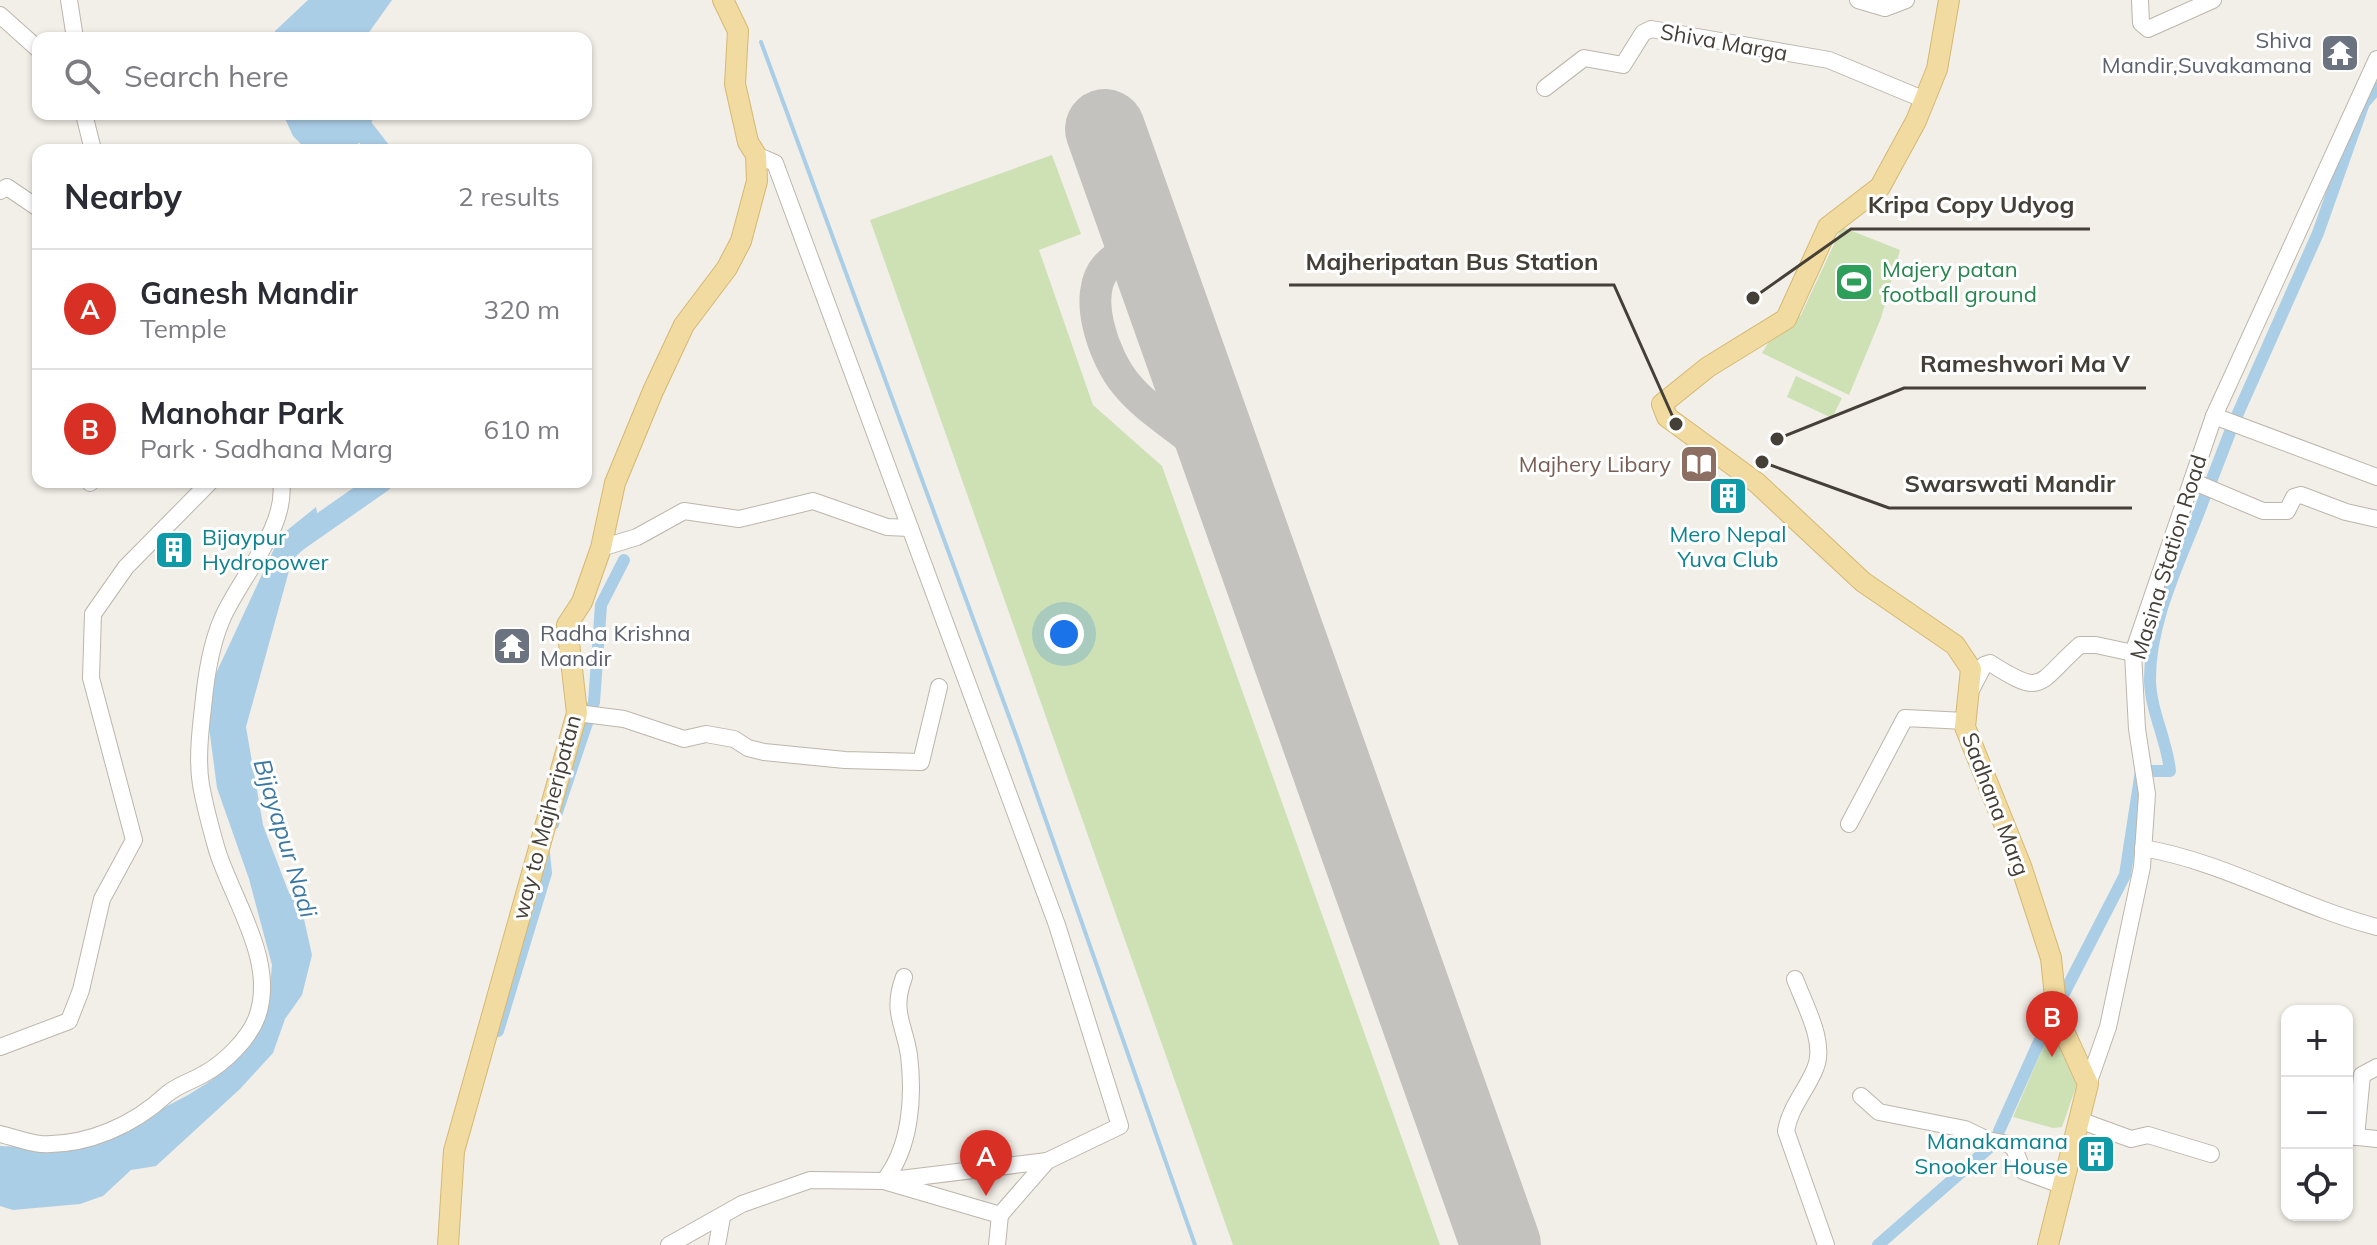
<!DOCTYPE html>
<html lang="en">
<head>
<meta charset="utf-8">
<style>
	body { margin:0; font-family:Mulish,sans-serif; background:#f7f7f7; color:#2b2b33 }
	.controls { position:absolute; right:24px; bottom:24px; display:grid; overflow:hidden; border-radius:16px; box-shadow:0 2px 6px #0004 }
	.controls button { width:72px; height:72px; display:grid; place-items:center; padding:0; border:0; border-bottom:2px solid #e1e1e2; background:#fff; color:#2b2b33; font:40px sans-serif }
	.you { position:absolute; left:1064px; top:634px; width:28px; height:28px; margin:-20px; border:6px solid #fff; border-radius:50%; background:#1a73e8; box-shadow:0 0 0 12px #1a73e833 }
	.badge { display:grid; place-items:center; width:52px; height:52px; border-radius:50%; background:#d93025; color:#fff; font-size:26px; font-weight:700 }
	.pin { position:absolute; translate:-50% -66px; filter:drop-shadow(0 2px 4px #0008) }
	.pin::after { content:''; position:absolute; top:42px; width:28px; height:24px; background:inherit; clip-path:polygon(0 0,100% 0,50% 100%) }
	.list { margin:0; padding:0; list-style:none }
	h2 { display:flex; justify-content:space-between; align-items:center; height:104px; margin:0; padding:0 32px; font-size:34px }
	h2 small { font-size:26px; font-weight:400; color:#7c7c81 }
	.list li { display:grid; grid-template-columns:52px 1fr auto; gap:24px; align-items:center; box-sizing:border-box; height:120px; padding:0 32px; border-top:2px solid #e1e1e2 }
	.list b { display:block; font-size:30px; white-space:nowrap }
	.list p { margin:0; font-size:26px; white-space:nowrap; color:#7c7c81 }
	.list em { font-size:26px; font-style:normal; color:#7c7c81 }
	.icon { flex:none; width:44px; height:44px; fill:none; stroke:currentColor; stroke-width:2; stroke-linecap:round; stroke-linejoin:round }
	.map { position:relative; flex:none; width:2377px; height:1245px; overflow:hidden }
	.search { position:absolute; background:#fff; box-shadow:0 2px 6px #0004; left:32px; top:32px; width:560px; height:88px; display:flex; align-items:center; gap:20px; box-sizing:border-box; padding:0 28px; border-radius:16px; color:#7c7c81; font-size:30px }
	.panel { position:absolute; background:#fff; box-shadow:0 2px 6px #0004; left:32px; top:144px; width:560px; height:344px; border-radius:16px }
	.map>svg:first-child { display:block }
	.green { fill:#cde1b5 }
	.water { fill:#abcee7 }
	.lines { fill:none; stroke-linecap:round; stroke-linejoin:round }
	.stream { stroke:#abcee7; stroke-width:4 }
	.canal { stroke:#abcee7; stroke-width:12 }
	.river { stroke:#abcee7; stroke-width:22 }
	.taxiway { stroke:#c4c2bf; stroke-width:32 }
	.runway { stroke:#c4c2bf; stroke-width:80 }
	.minor-casing { stroke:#bcb6ab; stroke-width:18 }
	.major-casing { stroke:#d5b872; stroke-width:22 }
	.minor { stroke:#fff; stroke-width:16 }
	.major { stroke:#f2dba0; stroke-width:20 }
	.labels { text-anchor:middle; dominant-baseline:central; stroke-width:6; stroke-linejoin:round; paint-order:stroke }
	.worship-label { font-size:22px; fill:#5b616d; stroke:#fff; text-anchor:end }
	.street-label { font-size:22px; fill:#443f37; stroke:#fff }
	.leisure-label { font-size:22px; fill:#27864d; stroke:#fff; text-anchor:start }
	.education-label { font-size:22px; fill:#785e54; stroke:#fff; text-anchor:end }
	.culture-label { font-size:22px; fill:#0d838f; stroke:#fff }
	.water-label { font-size:24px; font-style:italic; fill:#3d78a3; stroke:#fff }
	.leader { fill:none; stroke:#443f37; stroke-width:3 }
	.callout-dot { fill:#443f37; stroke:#fff; stroke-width:3 }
	.callout-label { font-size:24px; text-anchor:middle; font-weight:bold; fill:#443f37; stroke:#fff; stroke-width:6; stroke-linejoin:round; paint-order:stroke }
</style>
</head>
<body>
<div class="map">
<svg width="2377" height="1245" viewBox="0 0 2377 1245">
	<rect width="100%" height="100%" fill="#f2efe8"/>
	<g class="green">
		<path d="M1052,155L1081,234L1039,250L1093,405L1162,466L1440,1245H1233L870,220Z"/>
		<path d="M1842,227L1900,250L1881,318L1849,395L1762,353L1773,335L1801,315Z"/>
		<path d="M1796,376L1842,398L1832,418L1787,397Z"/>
		<path d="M2051,1029L2077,1084L2062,1127L2053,1128L2013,1117Z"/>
	</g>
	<g class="water">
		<path d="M308,0H392L365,38H275V31Z"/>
		<path d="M283,114H373L374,116L366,135L352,150H307L293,136Z"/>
		<path d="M316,507L321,533L292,560L246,727L263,825L289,893L302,910L312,955L302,995L285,1019L273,1053L240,1089L156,1166L131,1170L103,1196L80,1204L13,1210L0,1206V1146L63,1149L133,1124L188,1095L212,1080L239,1053L269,996L272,965L249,879L217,788L205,697L280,536Z"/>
	</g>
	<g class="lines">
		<path class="stream" d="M761,42L1017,738L1195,1245"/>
		<g class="canal">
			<path d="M2235,420L2318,233L2364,103L2377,88"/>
			<path d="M2212,479L2232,427"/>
			<path d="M553,824L594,702L601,605L624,560"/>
			<path d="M498,1031L546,873L544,853"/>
			<path d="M1999,1131L2038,1044L2125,875L2141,771H2170C2167,740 2151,712 2150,681C2149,618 2184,554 2205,496"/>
			<path d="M1878,1245L1990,1147"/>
		</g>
		<g class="river">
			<path d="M351,114L379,150"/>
			<path d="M295,542L381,482"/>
		</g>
		<path class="taxiway" d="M1186,356C1179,317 1204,259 1145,251C1131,249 1116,256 1107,266C1081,294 1104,358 1126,384C1151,415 1191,433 1217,464C1226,475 1231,489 1237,502"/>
		<path class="runway" d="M1105,129L1501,1245"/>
		<defs>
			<g id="minor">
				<path d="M69,0L75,38"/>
				<path d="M1858,0L1885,8L1906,0"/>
				<path d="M2140,0L2141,23L2148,29L2213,0"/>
				<path d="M0,15L38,49"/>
				<path d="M1545,88L1584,58L1623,65L1643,33L1651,29L1829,60L1925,100"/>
				<path d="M84,114L93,150"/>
				<path d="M0,191L7,187L38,208"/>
				<path d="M2214,416L2377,477"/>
				<path d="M2192,481L2263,511H2287L2294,497L2301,495L2346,512L2377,519"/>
				<path d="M90,483L91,482"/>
				<path d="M601,548L637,537L684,511L739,519L813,501L887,527L910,528"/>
				<path d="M1972,688L1984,665L1990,663C2045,698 2036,684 2080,645H2096L2133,653"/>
				<path d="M577,713L624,719L684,739L706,734L734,739L748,748L764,752L845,760L921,762L939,687"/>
				<path d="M1849,824L1905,718L1965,721"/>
				<path d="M2143,848C2225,862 2296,906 2377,927"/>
				<path d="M904,977C891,1012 904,1023 909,1055C914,1097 911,1147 884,1181L1047,1161"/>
				<path d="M1795,979C1804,1004 1827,1043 1815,1069C1806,1091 1790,1107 1786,1131L1826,1245"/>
				<path d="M0,1047L69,1021L81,990L102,899L134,840L91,678L93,614L126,567L210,482"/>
				<path d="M2088,1084L2108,1027L2142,867L2147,794L2137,729L2133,653L2214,416L2377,59"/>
				<path d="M1861,1096L1879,1112L1965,1129L1988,1140L2008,1144L2014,1148L2023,1171L2061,1185"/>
				<path d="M2079,1120L2131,1139L2148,1135L2211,1154"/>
				<path d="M0,1134C13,1137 28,1143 41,1144C87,1146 134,1125 167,1094C178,1085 192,1081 204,1074C224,1063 249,1039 257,1017C277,962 233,901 217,850C211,829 205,807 201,785C196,755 202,719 205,689C208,665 213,640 222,619C239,579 288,527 281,482"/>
				<path d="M2349,1136L2377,1139"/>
				<path d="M2356,1137L2362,1075L2377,1067"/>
				<path d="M669,1245L742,1204L810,1180L884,1181L1000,1215L1047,1161L1120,1126L1057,925L775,163L756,155"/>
				<path d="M717,1245L722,1217"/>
				<path d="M997,1245L1000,1215"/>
			</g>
			<g id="major">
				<path d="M1949,0L1937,69L1916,121L1880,187L1828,227L1786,319L1708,367L1662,404L1667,417L1757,483L1863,582L1955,645L1971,669L1965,727L2021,866L2051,958L2057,1016L2088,1084L2048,1245"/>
				<path d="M448,1245L454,1151L577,713L567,625L582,602L601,548L615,483L653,391L684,325L727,268L741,241L757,181L756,155L748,142L735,84L738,31L723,0"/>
			</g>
		</defs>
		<use href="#minor" class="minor-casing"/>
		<use href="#major" class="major-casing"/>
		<use href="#minor" class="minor"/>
		<use href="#major" class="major"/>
	</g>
	<defs>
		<symbol id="temple-square" viewBox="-11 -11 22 22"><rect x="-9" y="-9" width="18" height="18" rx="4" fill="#6b7280" stroke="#fff"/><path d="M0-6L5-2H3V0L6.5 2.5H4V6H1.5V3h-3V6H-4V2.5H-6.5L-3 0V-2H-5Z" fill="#fff"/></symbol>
		<symbol id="stadium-square" viewBox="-11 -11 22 22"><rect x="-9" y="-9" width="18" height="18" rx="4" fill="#2e9e5b" stroke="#fff"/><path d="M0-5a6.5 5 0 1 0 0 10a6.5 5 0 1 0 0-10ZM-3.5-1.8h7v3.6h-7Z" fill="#fff"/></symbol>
		<symbol id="library-square" viewBox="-11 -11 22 22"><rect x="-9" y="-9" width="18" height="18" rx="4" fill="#8d6e63" stroke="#fff"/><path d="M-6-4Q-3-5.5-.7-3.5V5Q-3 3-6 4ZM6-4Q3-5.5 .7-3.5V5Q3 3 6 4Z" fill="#fff"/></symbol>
		<symbol id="building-square" viewBox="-11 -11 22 22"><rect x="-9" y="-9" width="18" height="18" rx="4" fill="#0f9aa8" stroke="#fff"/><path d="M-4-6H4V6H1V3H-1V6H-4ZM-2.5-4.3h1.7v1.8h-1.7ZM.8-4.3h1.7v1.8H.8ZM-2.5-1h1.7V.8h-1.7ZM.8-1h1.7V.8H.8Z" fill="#fff"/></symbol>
	</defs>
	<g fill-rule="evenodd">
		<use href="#temple-square" x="2318" y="31" width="44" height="44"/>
		<use href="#stadium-square" x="1832" y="260" width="44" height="44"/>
		<use href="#library-square" x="1677" y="442" width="44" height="44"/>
		<use href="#building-square" x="1706" y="474" width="44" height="44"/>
		<use href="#building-square" x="152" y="528" width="44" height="44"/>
		<use href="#temple-square" x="490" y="624" width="44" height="44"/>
		<use href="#building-square" x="2074" y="1132" width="44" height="44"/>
	</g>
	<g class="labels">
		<g class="worship-label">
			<text x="2312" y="40">Shiva<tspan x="2312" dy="25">Mandir,Suvakamana</tspan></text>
			<text x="540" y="633" text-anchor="start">Radha Krishna<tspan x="540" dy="25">Mandir</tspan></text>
		</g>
		<g class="street-label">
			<text transform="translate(1724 42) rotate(10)">Shiva Marga</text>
			<text transform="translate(2168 557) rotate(-73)">Masina Station Road</text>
			<text transform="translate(1996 804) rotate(69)">Sadhana Marg</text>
			<text transform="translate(546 817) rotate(-75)">way to Majheripatan</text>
		</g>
		<g class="leisure-label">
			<text x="1882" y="269">Majery patan<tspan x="1882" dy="25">football ground</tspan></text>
		</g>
		<g class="education-label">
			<text x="1671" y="464">Majhery Libary</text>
		</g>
		<g class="culture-label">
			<text x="1728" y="534">Mero Nepal<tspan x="1728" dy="25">Yuva Club</tspan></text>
			<text x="202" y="537" text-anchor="start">Bijaypur<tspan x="202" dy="25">Hydropower</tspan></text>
			<text x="2068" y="1141" text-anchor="end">Manakamana<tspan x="2068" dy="25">Snooker House</tspan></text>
		</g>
		<g class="water-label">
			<text transform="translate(286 838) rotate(73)">Bijayapur Nadi</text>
		</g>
	</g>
	<path class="leader" d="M1753 298L1851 229H2090M1676 424L1614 285H1289M1777 439L1904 388H2146M1762 462L1889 508H2132"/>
	<g class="callout-dot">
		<circle cx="1753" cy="298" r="8"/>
		<circle cx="1676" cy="424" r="8"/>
		<circle cx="1777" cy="439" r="8"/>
		<circle cx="1762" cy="462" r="8"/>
	</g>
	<g class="callout-label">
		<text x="1971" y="213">Kripa Copy Udyog</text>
		<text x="1452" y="270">Majheripatan Bus Station</text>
		<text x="2025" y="372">Rameshwori Ma V</text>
		<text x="2010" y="492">Swarswati Mandir</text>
	</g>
</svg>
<div class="controls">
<button>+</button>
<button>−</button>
<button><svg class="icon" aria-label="locate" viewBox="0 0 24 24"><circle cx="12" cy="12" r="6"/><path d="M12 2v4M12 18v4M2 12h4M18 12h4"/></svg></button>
</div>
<div class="you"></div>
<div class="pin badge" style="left:986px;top:1196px">A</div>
<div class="pin badge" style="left:2052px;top:1057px">B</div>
<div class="search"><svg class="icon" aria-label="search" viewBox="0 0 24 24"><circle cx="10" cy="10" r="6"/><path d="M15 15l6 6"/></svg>Search here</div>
<section class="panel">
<h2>Nearby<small>2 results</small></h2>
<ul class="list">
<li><span class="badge">A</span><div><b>Ganesh Mandir</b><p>Temple</p></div><em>320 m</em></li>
<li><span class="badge">B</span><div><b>Manohar Park</b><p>Park · Sadhana Marg</p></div><em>610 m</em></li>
</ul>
</section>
</div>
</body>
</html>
